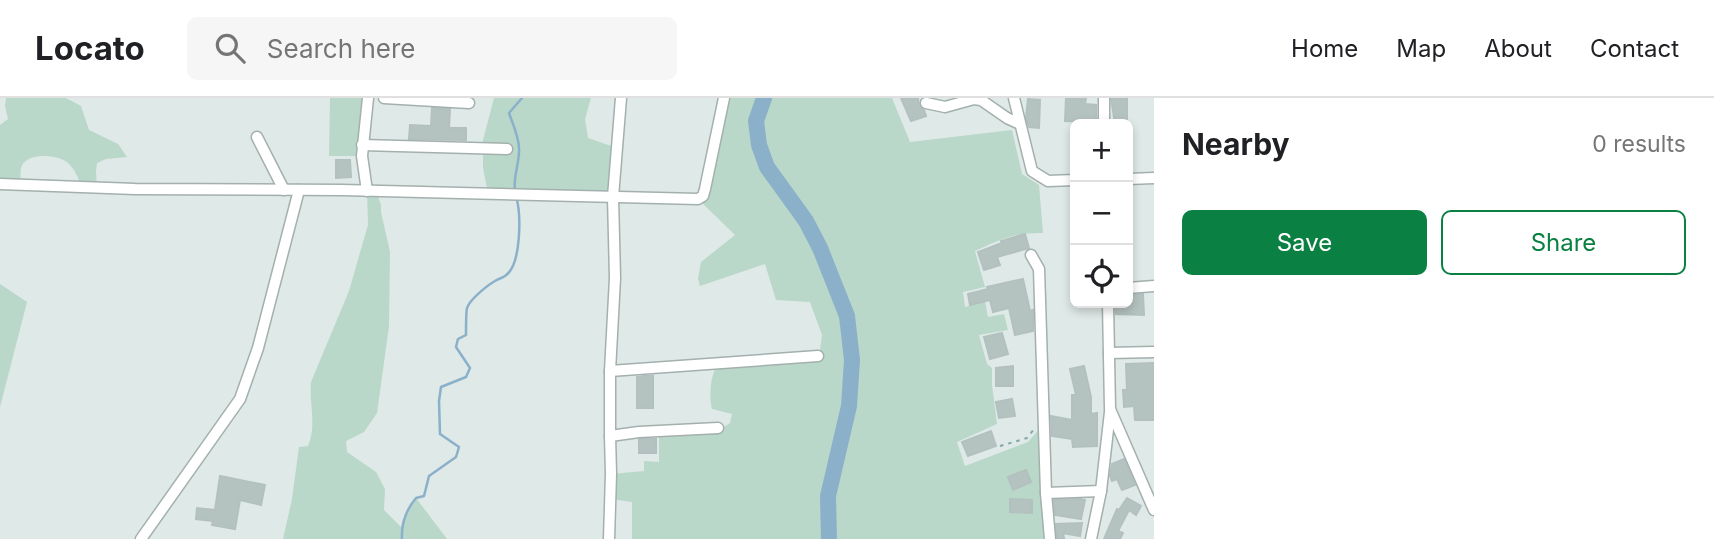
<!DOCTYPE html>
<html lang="en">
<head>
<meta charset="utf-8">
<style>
	body { margin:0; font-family:Inter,sans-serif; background:#f6f6f6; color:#202124 }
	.controls { position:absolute; right:21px; top:21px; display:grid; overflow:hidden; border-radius:10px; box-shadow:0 4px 10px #0003 }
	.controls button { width:63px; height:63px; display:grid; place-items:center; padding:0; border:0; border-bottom:2px solid #e0e0e0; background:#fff; color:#202124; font:35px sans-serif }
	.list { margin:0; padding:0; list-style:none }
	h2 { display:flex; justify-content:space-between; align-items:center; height:91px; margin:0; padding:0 28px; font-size:30px }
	h2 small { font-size:23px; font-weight:400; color:#757577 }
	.actions { display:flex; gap:14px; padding:21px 28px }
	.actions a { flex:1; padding:16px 0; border:2px solid #0b8043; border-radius:10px; text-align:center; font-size:24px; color:#0b8043 }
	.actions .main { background:#0b8043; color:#fff }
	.icon { flex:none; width:38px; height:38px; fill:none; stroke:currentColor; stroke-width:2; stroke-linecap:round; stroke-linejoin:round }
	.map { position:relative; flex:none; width:1154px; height:441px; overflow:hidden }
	header { display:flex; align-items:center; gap:42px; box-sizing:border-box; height:98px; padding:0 35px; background:#fff; border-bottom:2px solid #e0e0e0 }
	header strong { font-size:33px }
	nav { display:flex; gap:38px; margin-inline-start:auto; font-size:24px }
	.search { width:490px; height:63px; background:#f6f6f6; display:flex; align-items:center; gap:18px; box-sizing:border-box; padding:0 24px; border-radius:10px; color:#757577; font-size:26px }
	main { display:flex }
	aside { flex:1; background:#fff }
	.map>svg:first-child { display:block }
	.green { fill:#b9d8c9 }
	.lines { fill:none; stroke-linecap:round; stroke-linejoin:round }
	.stream { stroke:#8bb0c9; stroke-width:2.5 }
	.river { stroke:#8bb0c9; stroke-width:16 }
	.building { fill:#b5c3c0; stroke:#b2c1bf; stroke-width:2 }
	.minor-casing { stroke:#a3b0ae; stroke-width:13 }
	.path { stroke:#82a9a7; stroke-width:2; stroke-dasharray:3.5 5; stroke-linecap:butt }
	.minor { stroke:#fff; stroke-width:10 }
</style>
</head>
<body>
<header>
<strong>Locato</strong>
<div class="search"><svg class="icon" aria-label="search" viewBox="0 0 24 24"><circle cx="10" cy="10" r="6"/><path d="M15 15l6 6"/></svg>Search here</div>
<nav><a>Home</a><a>Map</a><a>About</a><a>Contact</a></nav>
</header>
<main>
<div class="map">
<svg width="1154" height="441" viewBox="0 0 1154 441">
	<rect width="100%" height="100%" fill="#dfe9e7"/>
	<g class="green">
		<path d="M6,0H66L81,8L89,32L118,46L127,59L106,61L97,65L96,73L97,89H81C78,79 75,71 67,64C56,56 25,54 21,70C20,75 21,82 20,87L0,86V27L8,21L5,8Z"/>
		<path d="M330,0H368L362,58H329Z"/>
		<path d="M494,0H591L585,21L588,40L617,50L613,99L488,95L483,70V42Z"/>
		<path d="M725,0H892L910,44L1012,32L1022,76L1039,87L1043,135C1015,134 1000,142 975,153L985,189L963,194L965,209L985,203L988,219L1004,216L1008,232L979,237L987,266L992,270V287L997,326L957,344L965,368L1028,344L1042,328L1047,441H632V404L611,401V376L644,373V363L659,364V335L719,332L730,325L732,316L712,311C709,300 710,278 717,268L803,258L820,252L822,237L810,204L776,202L765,166L700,188L698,181L701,164L735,137L698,101Z"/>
		<path d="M367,93H376L381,107V114L390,154L389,228L377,315L364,334L346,343L347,354L376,374L385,391L384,412L401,429L405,417L416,400L447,441H283L292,401L299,349L308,348C317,327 309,306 311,284L349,193L368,127Z"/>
		<path d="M0,186L27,204L0,309Z"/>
	</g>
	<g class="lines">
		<g class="stream">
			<path d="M515,92C513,80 519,66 519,53C520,41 513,27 509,15L522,0"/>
			<path d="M402,441C401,425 406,412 416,400L424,398L429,378L456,359L459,349L440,336L439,303L441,289L466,279L470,270L456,249L458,241L466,237C466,232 466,214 467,210C470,201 488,187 495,183C498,181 502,180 505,178C522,167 521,115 516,98"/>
		</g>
		<path class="river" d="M764,0L756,23L759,47L767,69L806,123L820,150L847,218L852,262L849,308L828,398L829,441"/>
	</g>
	<g class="building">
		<path d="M901,0H918L919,8L924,12L926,18L911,23Z"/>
		<path d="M1066,0H1086L1085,6L1096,7V24L1065,23Z"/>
		<path d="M1111,0H1127V26H1115Z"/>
		<path d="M1028,1L1040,2L1039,30L1029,29L1026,20Z"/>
		<path d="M432,10L450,11L449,30H466V42L409,41L410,27L431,28Z"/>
		<path d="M336,62H350L351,79L336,80Z"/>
		<path d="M1025,136L1029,150L997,159L1000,167L984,172L978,154L1002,145L1001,143Z"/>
		<path d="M1023,181L1030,213L1033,212V233L1015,237L1009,210L993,214L990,202L970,207L968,196L988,191L987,189Z"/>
		<path d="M1143,196L1144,217L1116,216L1115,205H1132V197Z"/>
		<path d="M1002,235L1008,256L990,261L984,239Z"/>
		<path d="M1154,265V322H1135L1134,308L1124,309L1123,292H1127L1126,266Z"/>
		<path d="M1013,268V288H996V270Z"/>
		<path d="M1084,268L1091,299V316L1097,315V348L1073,349L1072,341L1052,338L1051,318L1072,322V297H1076L1070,271Z"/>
		<path d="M644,278H653V310H637V279Z"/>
		<path d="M1012,301L1015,318L999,320L996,304Z"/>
		<path d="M991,333L996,348L968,358L962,344Z"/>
		<rect x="639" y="341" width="17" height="14"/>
		<path d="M1124,361L1135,387L1122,392L1117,381L1112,383L1110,378L1112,366Z"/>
		<path d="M1026,372L1031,384L1013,392L1008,379Z"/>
		<path d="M220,378L265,387L261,407L240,402L235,431L212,427L213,423L196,421L197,410L215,412Z"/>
		<path d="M1127,400L1141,408L1136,417L1129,412L1118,433L1123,435L1120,441H1104L1117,411L1119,412Z"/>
		<path d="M1010,401L1032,402V415L1010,414Z"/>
		<path d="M1080,401L1085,402L1081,421L1055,417L1054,402Z"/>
		<path d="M1082,425L1080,438L1063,435L1064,440H1057L1056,426Z"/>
	</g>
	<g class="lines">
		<defs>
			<g id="minor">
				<path d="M384,0L469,5"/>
				<path d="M1014,0L1032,73L1048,83L1075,82"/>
				<path d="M1104,0V26"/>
				<path d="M926,5L945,9L974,1L981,2L1007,20L1020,26"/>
				<path d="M257,39L284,92"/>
				<path d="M362,47L507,51"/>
				<path d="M1128,81L1154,80"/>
				<path d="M0,86L135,91L342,92L698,101L703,98L705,91L724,0"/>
				<path d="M367,93L362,58L368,0"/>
				<path d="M1031,157L1039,171L1046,395L1050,441"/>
				<path d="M1128,190L1154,188"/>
				<path d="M1108,205L1110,311L1154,412"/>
				<path d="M1109,255L1154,254"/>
				<path d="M610,273L818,258"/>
				<path d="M610,338L639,334L718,330"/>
				<path d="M1046,395L1101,393"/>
				<path d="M141,441L240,301L258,250L299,92"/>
				<path d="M609,441L611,376L610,338V273L615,180L613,99L621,0"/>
				<path d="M1091,441L1101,393L1110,314"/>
			</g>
		</defs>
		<use href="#minor" class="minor-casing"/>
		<path class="path" d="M1000,348L1027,340L1035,330"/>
		<use href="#minor" class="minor"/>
	</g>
</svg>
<div class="controls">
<button>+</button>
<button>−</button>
<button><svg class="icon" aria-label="locate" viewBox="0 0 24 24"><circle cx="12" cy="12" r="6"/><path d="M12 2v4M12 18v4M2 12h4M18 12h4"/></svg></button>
</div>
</div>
<aside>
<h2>Nearby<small>0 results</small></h2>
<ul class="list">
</ul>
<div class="actions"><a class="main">Save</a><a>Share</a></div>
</aside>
</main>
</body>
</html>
